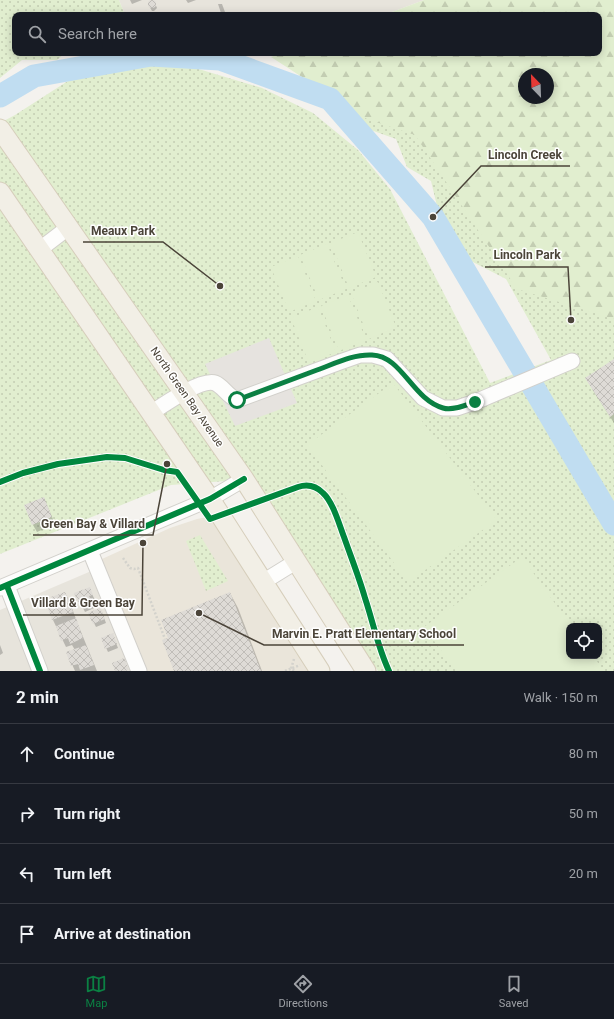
<!DOCTYPE html>
<html lang="en">
<head>
<meta charset="utf-8">
<style>
	body { margin:0; font-family:Roboto,sans-serif; background:#242831; color:#f1f3f6 }
	.controls { position:absolute; right:12px; bottom:12px; display:grid; overflow:hidden; border-radius:8px; box-shadow:0 2px 10px #0003 }
	.controls button { width:36px; height:36px; display:grid; place-items:center; padding:0; border:0; border-bottom:1px solid #363941; background:#171b24; color:#f1f3f6; font:20px sans-serif }
	.compass { position:absolute; left:518px; top:68px; width:36px; height:36px; border-radius:50%; background:#171b24; box-shadow:0 2px 10px #0003; rotate:337deg }
	.stop { position:absolute; width:12px; height:12px; margin:-9px; border:3px solid #0b8043; border-radius:50%; background:#fff }
	.stop.end { background:#0b8043; border-color:#fff; box-shadow:0 1px 4px #0008 }
	.list { margin:0; padding:0; list-style:none }
	h2 { display:flex; justify-content:space-between; align-items:center; height:52px; margin:0; padding:0 16px; font-size:17px }
	h2 small { font-size:13px; font-weight:400; color:#9ea1a6 }
	.list li { display:grid; grid-template-columns:26px 1fr auto; gap:12px; align-items:center; box-sizing:border-box; height:60px; padding:0 16px; border-top:1px solid #363941 }
	.list b { display:block; font-size:15px; white-space:nowrap }
	.list em { font-size:13px; font-style:normal; color:#9ea1a6 }
	.icon { flex:none; width:22px; height:22px; fill:none; stroke:currentColor; stroke-width:2; stroke-linecap:round; stroke-linejoin:round }
	.map { position:relative; flex:none; width:614px; height:671px; overflow:hidden }
	.search { position:absolute; background:#171b24; box-shadow:0 2px 10px #0003; left:12px; right:12px; top:12px; height:44px; display:flex; align-items:center; gap:10px; box-sizing:border-box; padding:0 14px; border-radius:8px; color:#9ea1a6; font-size:15px }
	.sheet { height:292px; background:#171b24 }
	nav { display:flex; justify-content:space-around; align-items:center; box-sizing:border-box; height:56px; border-top:1px solid #363941; background:#171b24; font-size:11px; color:#9ea1a6 }
	nav a { display:grid; justify-items:center; gap:2px }
	nav .on { color:#0b8043 }
	.map>svg:first-child { display:block }
	.residential { fill:#e7e4dc }
	.education { fill:#eae5da }
	.green { fill:url(#green-dots); fill-rule:evenodd }
	.forest { fill:url(#forest-firs); fill-rule:evenodd }
	.pitch { fill:#e1eecf }
	.parking { fill:#e6e3df }
	.shadow { fill:#0003 }
	.lines { fill:none; stroke-linecap:round; stroke-linejoin:round }
	.river { stroke:#c0ddf1; stroke-width:23 }
	.building { fill:url(#building-cross-hatch) }
	.minor-casing { stroke:#d2d0cb; stroke-width:17 }
	.major-casing { stroke:#d6cebb; stroke-width:21 }
	.path { stroke:#d3d2cc; stroke-width:2.5; stroke-dasharray:2 2; stroke-linecap:butt }
	.minor { stroke:#fdfdfc; stroke-width:15 }
	.major { stroke:#f2efe6; stroke-width:19 }
	.cycleway-casing { stroke:#fff; stroke-width:8 }
	.cycleway { stroke:#00873e; stroke-width:6 }
	.route { stroke:#0b8043; stroke-width:5 }
	.labels { text-anchor:middle; dominant-baseline:central; stroke-width:3; stroke-linejoin:round; paint-order:stroke }
	.street-label { font-size:11px; fill:#4b4439; stroke:#fff }
	.leader { fill:none; stroke:#4b4439; stroke-width:1.5 }
	.callout-dot { fill:#4b4439; stroke:#fff; stroke-width:1.5 }
	.callout-label { font-size:12px; text-anchor:middle; font-weight:bold; fill:#4b4439; stroke:#fff; stroke-width:3; stroke-linejoin:round; paint-order:stroke }
</style>
</head>
<body>
<div class="map">
<svg width="614" height="671" viewBox="0 0 614 671">
	<defs>
		<pattern id="green-dots" width="8" height="8" patternUnits="userSpaceOnUse"><rect width="8" height="8" fill="#e1eecf"/><path d="M2 2h.1M6 6h.1" fill="none" stroke="#c3cdb2" stroke-width="1.8" stroke-linecap="round"/></pattern>
		<pattern id="forest-firs" width="22" height="20" patternUnits="userSpaceOnUse"><rect width="22" height="20" fill="#e1eecf"/><path d="M5 1l3.5 6h-7zM16 11l3.5 6h-7z" fill="#c3cdb2"/></pattern>
		<pattern id="building-cross-hatch" width="8" height="8" patternUnits="userSpaceOnUse"><rect width="8" height="8" fill="#dedbd6"/><path d="M0 0l8 8M0 8l8-8" fill="none" stroke="#c0bdb8"/></pattern>
	</defs>
	<rect width="100%" height="100%" fill="#f4f2ee"/>
	<g class="residential">
		<path d="M119,0H424L384,15H125Z"/>
		<path d="M103,566L144,671H0V610Z"/>
	</g>
	<path class="education" d="M207,517L213,519L313,671H144L103,564L102,559L170,528L197,519Z"/>
	<g class="green">
		<path d="M0,0H119L125,15H15V53H65L57,60H22L0,78Z"/>
		<path d="M614,0V671H378L254,479L171,485L0,554V123L15,115L71,79L119,64H182L262,88L313,113L358,150L390,189L490,383L551,360L506,279L467,259L437,206L431,181L407,167L396,139L368,129L300,65L329,53H599V15ZM524,74H548V98H524ZM569,626H599V656H569Z"/>
		<path d="M200,535L228,581L206,591L186,541Z"/>
	</g>
	<path class="forest" d="M424,0H614V319L517,289L415,135L367,119L271,57L281,53H599V15H384ZM524,74H548V98H524Z"/>
	<g class="pitch">
		<path d="M358,232L376,277L349,288L331,243Z"/>
		<path d="M327,244L346,289L319,300L300,255Z"/>
		<path d="M298,256L316,301L289,312L271,267Z"/>
		<path d="M378,282L396,327L369,339L351,293Z"/>
		<path d="M348,295L366,340L339,351L321,306Z"/>
		<path d="M318,307L336,352L309,363L291,318Z"/>
		<path d="M393,383L497,520L408,582L307,445Z"/>
		<path d="M522,557L571,626H569V656H593L604,671H456L424,627Z"/>
	</g>
	<path class="parking" d="M269,338L297,403L235,426L205,364Z"/>
	<g class="shadow">
		<path d="M130,0H142L132,4Z"/>
		<path d="M186,0H196L188,3Z"/>
		<path d="M154,1L157,8L154,11H152L148,4L149,2Z"/>
		<path d="M218,4H222L225,12L221,13Z"/>
		<path d="M614,360V423L592,389Z"/>
		<path d="M44,498L55,524L37,532L33,525Z"/>
		<path d="M89,588L96,602L93,604L94,608L85,612L76,594Z"/>
		<path d="M65,593L69,600L76,619L75,620L79,627L97,671H75L67,653L75,650L72,645L66,647L53,620L55,604Z"/>
		<path d="M230,593L238,608L262,671H176L169,638Z"/>
		<path d="M102,612L106,623L96,627L94,623Z"/>
		<path d="M114,638L118,648L108,652L102,639Z"/>
		<path d="M0,645L3,653L0,655Z"/>
	</g>
	<g class="lines">
		<path class="river" d="M0,96L34,76L151,55L220,59L330,99L433,217L614,524"/>
	</g>
	<g class="building">
		<circle cx="152" cy="4" r="4"/>
		<path d="M614,359V414L610,417L585,378Z"/>
		<path d="M44,497L52,517L32,525L24,505Z"/>
		<path d="M90,587L93,595L89,596L91,600L80,605L74,593Z"/>
		<path d="M65,592L73,612L52,620L47,606L54,604L51,597Z"/>
		<path d="M230,592L261,671H174L162,640L168,638L161,620Z"/>
		<path d="M100,608L105,619L93,624L88,613Z"/>
		<path d="M76,618L83,638L70,644L68,638L61,641L56,626Z"/>
		<path d="M113,633L117,644L105,649L101,638Z"/>
		<path d="M86,645L94,665L80,670L78,664L71,666L66,652Z"/>
		<path d="M124,658L129,670L125,671H115L112,663Z"/>
	</g>
	<g class="lines">
		<defs>
			<g id="minor">
				<path d="M39,250L69,227"/>
				<path d="M151,413C163,405 202,378 215,383C223,386 227,396 237,400L340,362L360,355H373L387,359L423,398L443,408H457L475,402L572,361"/>
				<path d="M90,551L139,671"/>
				<path d="M263,582L297,561"/>
				<path d="M7,586L40,671"/>
				<path d="M0,588L210,499L244,479"/>
			</g>
			<g id="major">
				<path d="M0,129L244,479L366,671"/>
				<path d="M0,192L210,499L320,671"/>
			</g>
		</defs>
		<use href="#minor" class="minor-casing"/>
		<use href="#major" class="major-casing"/>
		<g class="path">
			<path d="M123,558L130,568L134,569L138,568L165,639"/>
			<path d="M294,659L291,669L296,671"/>
			<path d="M285,671L300,665"/>
		</g>
		<use href="#minor" class="minor"/>
		<use href="#major" class="major"/>
		<defs>
			<g id="cycleway">
				<path d="M0,482L23,473L58,464L107,457L125,458L164,470L177,472L210,519L298,487C307,484 315,485 323,493C333,502 339,524 344,537C351,557 359,577 365,598C373,622 378,648 389,671"/>
				<path d="M7,586L40,671"/>
				<path d="M0,588L210,499L244,479"/>
			</g>
		</defs>
		<use href="#cycleway" class="cycleway-casing"/>
		<use href="#cycleway" class="cycleway"/>
	</g>
	<g class="lines">
		<path class="route" d="M237,400C263,390 290,380 317,370C334,364 353,354 372,355C402,356 412,399 443,408C453,411 466,405 475,402"/>
	</g>
	<g class="labels">
		<g class="street-label">
			<text transform="translate(187 397) rotate(55)">North Green Bay Avenue</text>
		</g>
	</g>
	<path class="leader" d="M433 217L481 166H570M220 286L163 242H83M571 320L568 267H485M167 464L153 535H33M143 543L142 615H23M199 613L264 645H464"/>
	<g class="callout-dot">
		<circle cx="433" cy="217" r="4"/>
		<circle cx="220" cy="286" r="4"/>
		<circle cx="571" cy="320" r="4"/>
		<circle cx="167" cy="464" r="4"/>
		<circle cx="143" cy="543" r="4"/>
		<circle cx="199" cy="613" r="4"/>
	</g>
	<g class="callout-label">
		<text x="525" y="159">Lincoln Creek</text>
		<text x="123" y="235">Meaux Park</text>
		<text x="527" y="259">Lincoln Park</text>
		<text x="93" y="528">Green Bay &amp; Villard</text>
		<text x="83" y="607">Villard &amp; Green Bay</text>
		<text x="364" y="638">Marvin E. Pratt Elementary School</text>
	</g>
</svg>
<div class="controls">
<button><svg class="icon" aria-label="locate" viewBox="0 0 24 24"><circle cx="12" cy="12" r="6"/><path d="M12 2v4M12 18v4M2 12h4M18 12h4"/></svg></button>
</div>
<svg class="compass" viewBox="-18 -18 36 36"><path d="M0-13l5 13h-10z" fill="#e53935"/><path d="M0 13l5-13h-10z" fill="#9ea1a6"/></svg>
<div class="stop" style="left:237px;top:400px"></div>
<div class="stop end" style="left:475px;top:402px"></div>
<div class="search"><svg class="icon" aria-label="search" viewBox="0 0 24 24"><circle cx="10" cy="10" r="6"/><path d="M15 15l6 6"/></svg>Search here</div>
</div>
<section class="sheet">
<h2>2 min<small>Walk · 150 m</small></h2>
<ul class="list">
<li><svg class="icon" aria-label="ahead" viewBox="0 0 24 24"><path d="M12 20V5M6 11l6-6 6 6"/></svg><div><b>Continue</b></div><em>80 m</em></li>
<li><svg class="icon" aria-label="right" viewBox="0 0 24 24"><path d="M7 20v-9h11M14 6l5 5-5 5"/></svg><div><b>Turn right</b></div><em>50 m</em></li>
<li><svg class="icon" aria-label="left" viewBox="0 0 24 24"><path d="M17 20v-9H6M10 6l-5 5 5 5"/></svg><div><b>Turn left</b></div><em>20 m</em></li>
<li><svg class="icon" aria-label="arrive" viewBox="0 0 24 24"><path d="M6 21V4h12l-3 4 3 4H6"/></svg><div><b>Arrive at destination</b></div></li>
</ul>
</section>
<nav>
<a class="on"><svg class="icon" aria-label="map" viewBox="0 0 24 24"><path d="M3 6l6-2 6 2 6-2v14l-6 2-6-2-6 2zM9 4v14M15 6v14"/></svg>Map</a>
<a><svg class="icon" aria-label="directions" viewBox="0 0 24 24"><path d="M12 3l9 9-9 9-9-9zM9 14v-3h6M13 9l2 2-2 2"/></svg>Directions</a>
<a><svg class="icon" aria-label="saved" viewBox="0 0 24 24"><path d="M7 4h10v16l-5-4-5 4z"/></svg>Saved</a>
</nav>
</body>
</html>
